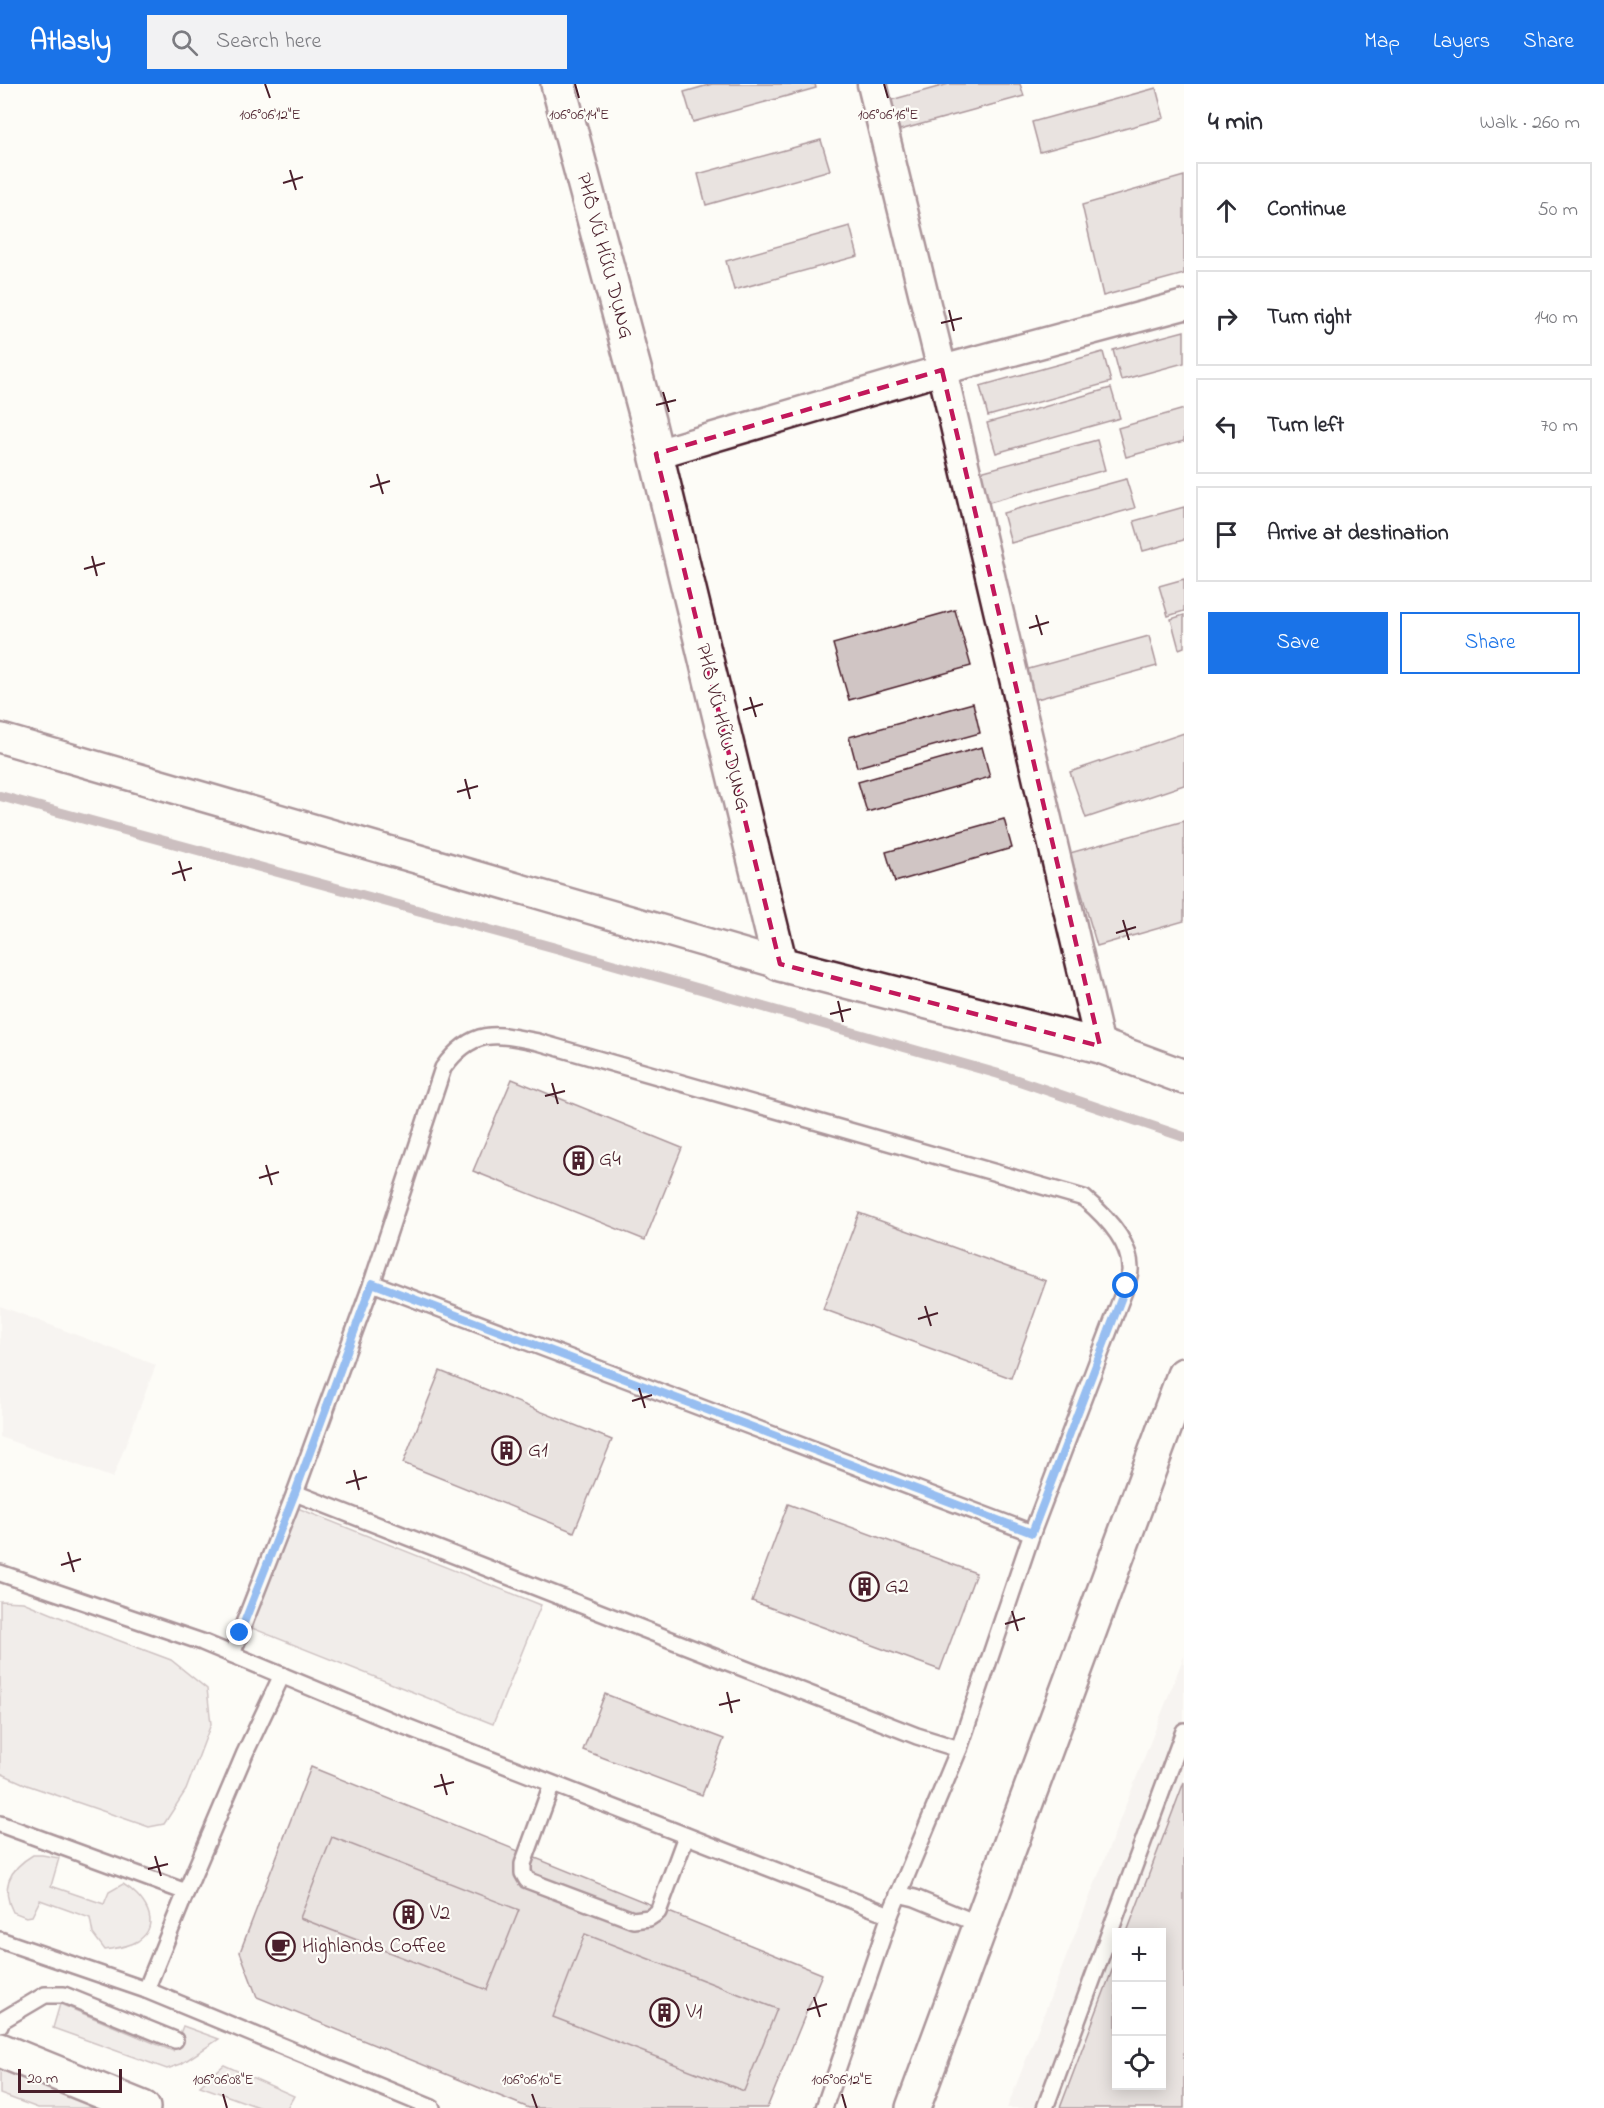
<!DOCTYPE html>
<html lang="en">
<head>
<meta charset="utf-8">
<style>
	body { margin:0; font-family:"Indie Flower",sans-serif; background:#f2f2f3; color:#2b2b33 }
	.controls { position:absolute; right:18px; bottom:18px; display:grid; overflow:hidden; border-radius:0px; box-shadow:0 3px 15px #0003 }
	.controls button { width:54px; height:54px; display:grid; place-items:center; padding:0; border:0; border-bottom:2px solid #e1e1e2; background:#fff; color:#2b2b33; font:30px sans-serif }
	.scale { position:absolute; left:18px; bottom:15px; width:104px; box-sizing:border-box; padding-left:6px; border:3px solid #4a1f2b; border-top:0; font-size:16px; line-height:21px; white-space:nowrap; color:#4a1f2b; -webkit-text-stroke:4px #fdfcf7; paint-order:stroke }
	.stop { position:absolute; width:18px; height:18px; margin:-14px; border:4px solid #1a73e8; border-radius:50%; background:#fff }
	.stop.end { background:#1a73e8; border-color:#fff; box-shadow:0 2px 6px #0008 }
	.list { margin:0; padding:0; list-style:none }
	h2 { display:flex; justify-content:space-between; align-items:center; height:78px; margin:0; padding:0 24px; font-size:26px }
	h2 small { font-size:20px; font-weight:400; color:#7c7c81 }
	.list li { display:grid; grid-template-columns:39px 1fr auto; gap:18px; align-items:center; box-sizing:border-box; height:96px; margin:0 12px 12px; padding:0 12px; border:2px solid #e1e1e2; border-radius:0px }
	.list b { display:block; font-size:22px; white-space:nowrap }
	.list em { font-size:20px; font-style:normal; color:#7c7c81 }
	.actions { display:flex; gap:12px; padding:18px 24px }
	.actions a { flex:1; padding:14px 0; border:2px solid #1a73e8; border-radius:0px; text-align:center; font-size:21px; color:#1a73e8 }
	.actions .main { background:#1a73e8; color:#fff }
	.icon { flex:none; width:33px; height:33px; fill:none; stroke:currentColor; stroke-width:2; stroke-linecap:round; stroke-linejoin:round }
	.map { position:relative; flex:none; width:1184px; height:2024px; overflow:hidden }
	header { display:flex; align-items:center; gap:36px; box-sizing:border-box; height:84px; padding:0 30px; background:#1a73e8; color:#fff }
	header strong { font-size:28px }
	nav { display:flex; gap:33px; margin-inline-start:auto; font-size:21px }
	.search { width:420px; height:54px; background:#f2f2f3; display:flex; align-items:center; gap:15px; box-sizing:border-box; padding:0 21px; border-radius:0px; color:#7c7c81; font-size:22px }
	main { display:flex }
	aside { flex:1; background:#fff }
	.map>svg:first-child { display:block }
	.built { fill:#f0ece8; fill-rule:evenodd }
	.green { fill:#e3dcda; stroke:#967e82; stroke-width:1.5 }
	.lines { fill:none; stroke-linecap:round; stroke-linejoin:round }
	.stream { stroke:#91777b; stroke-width:10 }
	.building { fill:#d0c5c4; stroke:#4a1f2b; stroke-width:1.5 }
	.lane-casing { stroke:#4a1f2b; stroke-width:20 }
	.street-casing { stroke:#4a1f2b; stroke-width:33 }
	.secondary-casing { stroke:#4a1f2b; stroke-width:38 }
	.lane { stroke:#fdfcf7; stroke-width:15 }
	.street { stroke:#fdfcf7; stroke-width:28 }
	.secondary { stroke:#fdfcf7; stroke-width:33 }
	.route { stroke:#1a73e8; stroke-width:8 }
	.marked { fill:none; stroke:#c2185b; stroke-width:4.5; stroke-dasharray:12 8; stroke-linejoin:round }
	.ticks { fill:none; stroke:#4a1f2b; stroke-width:2 }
	.labels { text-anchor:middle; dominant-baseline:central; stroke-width:4.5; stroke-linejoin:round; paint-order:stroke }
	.street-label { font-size:21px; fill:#4a1f2b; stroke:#fdfcf7 }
	.poi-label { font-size:21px; fill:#4a1f2b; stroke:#fdfcf7; text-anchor:start }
	.ticks-label { font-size:15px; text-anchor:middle; fill:#4a1f2b; stroke:#fdfcf7; stroke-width:4.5; stroke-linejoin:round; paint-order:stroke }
</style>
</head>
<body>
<header>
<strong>Atlasly</strong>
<div class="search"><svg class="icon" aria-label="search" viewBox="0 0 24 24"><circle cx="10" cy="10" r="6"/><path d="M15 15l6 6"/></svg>Search here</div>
<nav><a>Map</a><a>Layers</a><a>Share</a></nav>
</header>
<main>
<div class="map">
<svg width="1184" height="2024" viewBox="0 0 1184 2024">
	<rect width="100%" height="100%" fill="#fdfcf7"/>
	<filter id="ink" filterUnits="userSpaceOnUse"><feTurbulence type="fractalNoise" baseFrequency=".0167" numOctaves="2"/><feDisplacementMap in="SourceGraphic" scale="12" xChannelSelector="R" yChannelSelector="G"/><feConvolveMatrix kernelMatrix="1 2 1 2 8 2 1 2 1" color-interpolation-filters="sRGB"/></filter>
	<g filter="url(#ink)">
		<g class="built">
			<path d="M0,1222L156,1281L113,1394L0,1353Z"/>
			<path d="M1184,1572V2024H1007ZM1116,1848H1162V2002H1116Z"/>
		</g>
		<g class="green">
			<path d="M290,1421L541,1521L493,1640L242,1540Z"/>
			<path d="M0,1517L23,1518L96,1548L171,1576L207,1605L211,1640L186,1706L164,1740L149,1743L27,1701L0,1689Z"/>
			<path d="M33,1771H42L59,1774L51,1802L104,1820L109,1808L123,1800C142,1811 164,1839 138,1857C128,1863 116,1864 105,1866L93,1850L90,1834L40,1816L32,1832L26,1833L13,1828C0,1803 9,1785 33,1771Z"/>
			<path d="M60,1920L173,1967L183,1942L219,1955L181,1980L167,1985L53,1944Z"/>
			<path d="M224,1981L294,2012L287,2024H261L200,2002Z"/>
			<path d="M0,1983L109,2024H38L0,2010Z"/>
		</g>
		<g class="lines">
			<path class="stream" d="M0,712L563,866L999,990L1184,1053"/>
		</g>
		<g class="building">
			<path d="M712,0H815L816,4L693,38L684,8Z"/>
			<path d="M949,0H1020L1024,12L900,46L891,16Z"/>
			<path d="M1156,4L1164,34L1040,68L1032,38Z"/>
			<path d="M821,56L830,86L706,121L698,90Z"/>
			<path d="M1184,92V190L1103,212L1082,121Z"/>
			<path d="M850,142L858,172L734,206L726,177Z"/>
			<path d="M1184,247V279L1121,296L1113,266Z"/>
			<path d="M1103,268L1111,298L988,332L980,302Z"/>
			<path d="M1111,304L1120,334L996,369L987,339Z"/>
			<path d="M1184,325V357L1126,373L1118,344Z"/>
			<path d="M1097,356L1105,386L982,420L973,390Z"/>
			<path d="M1126,395L1135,424L1011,459L1003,429Z"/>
			<path d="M1184,423V456L1143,467L1134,437Z"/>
			<path d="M1184,495V527L1168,532L1159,502Z"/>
			<path d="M955,526L971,582L849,616L833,560Z"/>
			<path d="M1184,531V563L1179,565L1171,535Z"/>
			<path d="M1149,552L1157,582L1033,616L1025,586Z"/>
			<path d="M973,619L980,649L857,683L849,653Z"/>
			<path d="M1184,649V701L1086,734L1070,688Z"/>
			<path d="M982,663L990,693L867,728L858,698Z"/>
			<path d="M1004,735L1012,764L895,798L886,768Z"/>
			<path d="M1184,737V837L1097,862L1070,769Z"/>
			<path d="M512,995L682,1064L645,1156L473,1087Z"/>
			<path d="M859,1129L1046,1197L1011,1294L823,1225Z"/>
			<path d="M440,1287L612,1356L574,1448L403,1379Z"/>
			<path d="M788,1420L976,1489L940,1586L752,1517Z"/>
			<path d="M605,1610L724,1655L702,1711L583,1666Z"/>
			<path d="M311,1683L822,1890L767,2024H529L257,1913L240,1868Z"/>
			<path d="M1184,1698V2024H1060L1116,1876V2002H1162V1848H1127Z"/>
			<path d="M332,1753L519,1826L487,1906L300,1834Z"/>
			<path d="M585,1850L777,1925L744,2007L553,1933Z"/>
		</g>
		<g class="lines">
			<defs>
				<g id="lane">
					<path d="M372,1199L1032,1449"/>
					<path d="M295,1409L917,1652L959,1665"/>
					<path d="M0,1489L202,1558L389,1636L890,1831"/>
					<path d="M232,1570L295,1409L372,1199L443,984C472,944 495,949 538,958L1084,1114C1103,1130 1130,1157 1130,1184C1131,1189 1127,1197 1126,1202L1032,1449L959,1665L890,1831L824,2024"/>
					<path d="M552,1700L523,1780V1789L527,1796L633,1836L649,1834L658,1828L686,1752"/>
					<path d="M0,1740L186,1808L146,1906L0,1856"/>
					<path d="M186,1808L245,1669L282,1591"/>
					<path d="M898,1810L915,1814L981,1841"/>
					<path d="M146,1906L432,2024"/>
					<path d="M0,1941L1,1937L45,1911H64L175,1956"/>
					<path d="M1045,2024L1184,1647"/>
				</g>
				<g id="street">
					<path d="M872,0L942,286L1100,962"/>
					<path d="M656,370L942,286L1184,221"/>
					<path d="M0,654L780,880"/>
				</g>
				<g id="secondary">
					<path d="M558,0L648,337L780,880L1100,962L1184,993"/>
					<path d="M0,1966L143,2024"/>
					<path d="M913,2024L1184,1291"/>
				</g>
			</defs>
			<use href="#lane" class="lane-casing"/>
			<use href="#street" class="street-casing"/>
			<use href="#secondary" class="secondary-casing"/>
			<use href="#lane" class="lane"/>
			<use href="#street" class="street"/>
			<use href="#secondary" class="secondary"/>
		</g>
	</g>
	<g class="lines" filter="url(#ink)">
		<path class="route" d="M240,1549L295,1409L372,1199L1032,1449L1126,1202"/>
	</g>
	<path d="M0 0H1184V2024H0ZM942,286L1100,962L780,880L656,370Z" fill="#fdfcf7" fill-opacity=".55" fill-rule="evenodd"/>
	<path class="marked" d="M942,286L1100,962L780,880L656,370Z"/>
	<path class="ticks" d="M265,0L270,14M575,0L579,14M884,0L888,14M290,86L296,106M283,99L303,93M949,226L954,247M941,239L962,234M663,308L669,328M656,321L676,316M377,390L383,410M370,403L390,397M92,472L97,492M84,485L105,479M1036,531L1042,551M1029,544L1049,538M750,613L756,633M743,626L763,620M465,695L470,715M457,708L478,702M179,777L185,797M172,790L192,784M1123,836L1129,856M1116,849L1136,843M838,917L843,938M830,930L851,925M552,999L558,1020M545,1012L565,1007M266,1081L272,1101M259,1094L279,1088M925,1222L931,1242M918,1235L938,1229M639,1304L645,1324M632,1317L652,1311M354,1386L359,1406M346,1399L367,1393M68,1468L74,1488M61,1481L81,1475M1012,1527L1018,1547M1005,1540L1025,1534M727,1608L732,1629M719,1621L740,1616M441,1690L447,1711M434,1703L454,1698M155,1772L161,1792M148,1785L168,1780M814,1913L820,1933M807,1926L827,1920M223,2010L227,2024M532,2010L537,2024M842,2010L846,2024"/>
	<defs>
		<symbol id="building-ring" viewBox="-11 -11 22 22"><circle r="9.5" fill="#fdfcf7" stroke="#4a1f2b" stroke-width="1.5"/><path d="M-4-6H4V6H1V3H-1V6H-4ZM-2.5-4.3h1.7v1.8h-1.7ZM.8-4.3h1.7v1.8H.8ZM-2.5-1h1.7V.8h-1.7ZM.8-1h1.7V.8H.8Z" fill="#4a1f2b"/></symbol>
		<symbol id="cafe-ring" viewBox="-11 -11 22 22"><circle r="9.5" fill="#fdfcf7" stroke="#4a1f2b" stroke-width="1.5"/><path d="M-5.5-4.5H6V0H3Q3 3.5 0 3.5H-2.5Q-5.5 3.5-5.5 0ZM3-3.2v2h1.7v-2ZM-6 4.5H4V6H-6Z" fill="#4a1f2b"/></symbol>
	</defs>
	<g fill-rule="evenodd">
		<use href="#building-ring" x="562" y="1060" width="33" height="33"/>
		<use href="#building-ring" x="490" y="1350" width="33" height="33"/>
		<use href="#building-ring" x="848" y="1486" width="33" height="33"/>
		<use href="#building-ring" x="392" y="1814" width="33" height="33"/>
		<use href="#cafe-ring" x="264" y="1846" width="33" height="33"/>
		<use href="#building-ring" x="648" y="1912" width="33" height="33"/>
	</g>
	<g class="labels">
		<g class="street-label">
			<text transform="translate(604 172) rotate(75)">PHỐ VŨ HỮU DỤNG</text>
			<text transform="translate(722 643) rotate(76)">PHỐ VŨ HỮU DỤNG</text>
		</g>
		<g class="poi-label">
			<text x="599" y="1076">G4</text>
			<text x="528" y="1367">G1</text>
			<text x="885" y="1503">G2</text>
			<text x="430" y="1830">V2</text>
			<text x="302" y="1863">Highlands Coffee</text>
			<text x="686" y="1929">V1</text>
		</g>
	</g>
	<g class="ticks-label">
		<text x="270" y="35">106°06'12"E</text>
		<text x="579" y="35">106°06'14"E</text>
		<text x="888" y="35">106°06'16"E</text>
		<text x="223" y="2000">106°06'08"E</text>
		<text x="532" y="2000">106°06'10"E</text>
		<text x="842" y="2000">106°06'12"E</text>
	</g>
</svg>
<div class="controls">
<button>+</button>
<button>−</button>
<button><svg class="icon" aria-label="locate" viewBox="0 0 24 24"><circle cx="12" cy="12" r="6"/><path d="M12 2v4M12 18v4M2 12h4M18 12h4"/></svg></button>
</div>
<div class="scale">20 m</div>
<div class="stop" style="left:1126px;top:1202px"></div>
<div class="stop end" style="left:240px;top:1549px"></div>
</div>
<aside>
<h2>4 min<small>Walk · 260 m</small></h2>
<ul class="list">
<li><svg class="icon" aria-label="ahead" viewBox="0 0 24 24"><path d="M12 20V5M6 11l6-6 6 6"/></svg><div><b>Continue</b></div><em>50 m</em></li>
<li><svg class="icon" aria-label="right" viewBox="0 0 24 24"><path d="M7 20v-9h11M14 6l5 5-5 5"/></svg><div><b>Turn right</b></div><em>140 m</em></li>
<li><svg class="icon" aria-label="left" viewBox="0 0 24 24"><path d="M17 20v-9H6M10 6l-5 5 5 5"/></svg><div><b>Turn left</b></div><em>70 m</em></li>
<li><svg class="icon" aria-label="arrive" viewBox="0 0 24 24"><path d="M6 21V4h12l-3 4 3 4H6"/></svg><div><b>Arrive at destination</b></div></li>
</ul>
<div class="actions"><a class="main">Save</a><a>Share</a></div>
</aside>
</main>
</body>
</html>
